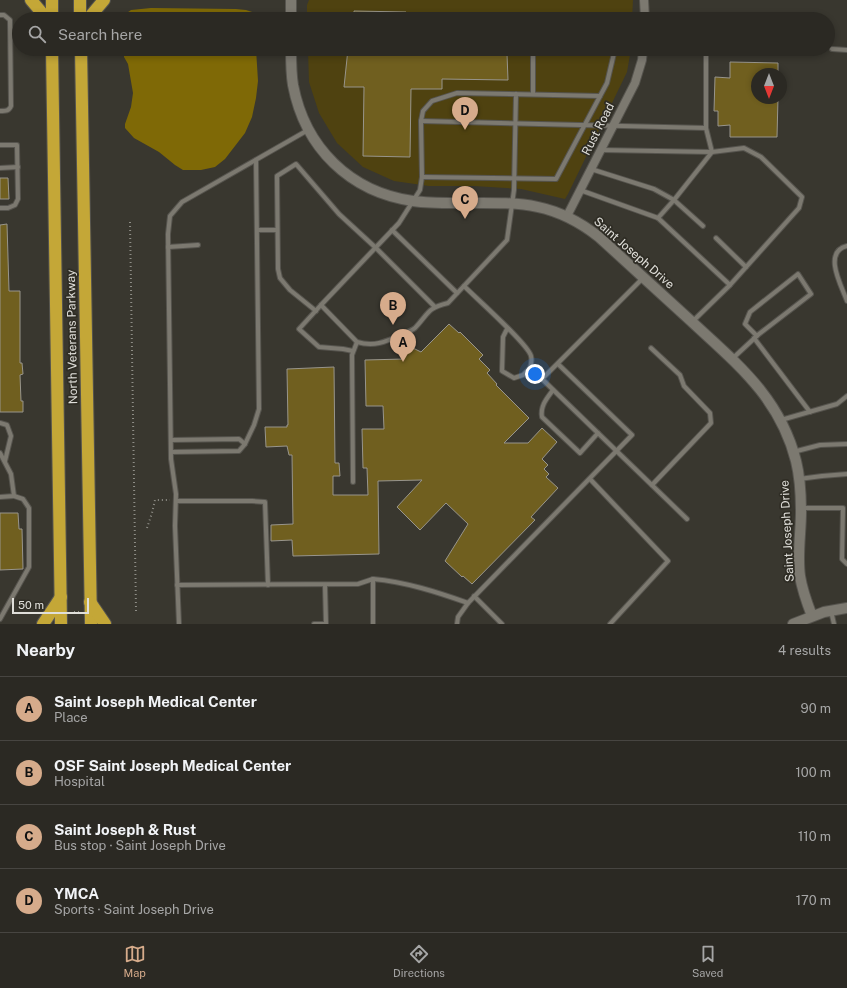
<!DOCTYPE html>
<html lang="en">
<head>
<meta charset="utf-8">
<style>
	body { margin:0; font-family:"Public Sans",sans-serif; background:#33312b; color:#f1f3f6 }
	.compass { position:absolute; left:751px; top:68px; width:36px; height:36px; border-radius:50%; background:#2b2923; box-shadow:0 2px 6px #0003; rotate:180deg }
	.scale { position:absolute; left:12px; bottom:10px; width:77px; box-sizing:border-box; padding-left:4px; border:2px solid #e0dfda; border-top:0; font-size:11px; line-height:14px; white-space:nowrap; color:#e0dfda; -webkit-text-stroke:3px #2f2d25; paint-order:stroke }
	.you { position:absolute; left:535px; top:374px; width:14px; height:14px; margin:-10px; border:3px solid #fff; border-radius:50%; background:#1a73e8; box-shadow:0 0 0 6px #1a73e833 }
	.badge { display:grid; place-items:center; width:26px; height:26px; border-radius:50%; background:#d6ab8b; color:#111; font-size:13px; font-weight:700 }
	.pin { position:absolute; translate:-50% -33px; filter:drop-shadow(0 1px 2px #0008) }
	.pin::after { content:''; position:absolute; top:21px; width:14px; height:12px; background:inherit; clip-path:polygon(0 0,100% 0,50% 100%) }
	.list { margin:0; padding:0; list-style:none }
	h2 { display:flex; justify-content:space-between; align-items:center; height:52px; margin:0; padding:0 16px; font-size:17px }
	h2 small { font-size:13px; font-weight:400; color:#a6a6a6 }
	.list li { display:grid; grid-template-columns:26px 1fr auto; gap:12px; align-items:center; box-sizing:border-box; height:64px; padding:0 16px; border-top:1px solid #474541 }
	.list b { display:block; font-size:15px; white-space:nowrap }
	.list p { margin:0; font-size:13px; white-space:nowrap; color:#a6a6a6 }
	.list em { font-size:13px; font-style:normal; color:#a6a6a6 }
	.icon { flex:none; width:22px; height:22px; fill:none; stroke:currentColor; stroke-width:2; stroke-linecap:round; stroke-linejoin:round }
	.map { position:relative; flex:none; width:847px; height:624px; overflow:hidden }
	.search { position:absolute; background:#2b2923; box-shadow:0 2px 6px #0003; left:12px; right:12px; top:12px; height:44px; display:flex; align-items:center; gap:10px; box-sizing:border-box; padding:0 14px; border-radius:22px; color:#a6a6a6; font-size:15px }
	.sheet { height:308px; background:#2b2923 }
	nav { display:flex; justify-content:space-around; align-items:center; box-sizing:border-box; height:56px; border-top:1px solid #474541; background:#2b2923; font-size:11px; color:#a6a6a6 }
	nav a { display:grid; justify-items:center; gap:2px }
	nav .on { color:#d6ab8b }
	.map>svg:first-child { display:block }
	.green { fill:#4f4210 }
	.water { fill:#7f6906 }
	.building { fill:#705f1f; stroke:#98958c }
	.lines { fill:none; stroke-linecap:round; stroke-linejoin:round }
	.lane-casing { stroke:#56544e; stroke-width:6 }
	.street-casing { stroke:#56544e; stroke-width:10 }
	.secondary-casing { stroke:#56544e; stroke-width:12 }
	.highway-casing { stroke:#56544e; stroke-width:14 }
	.path { stroke:#8e8d86; stroke-width:2; stroke-dasharray:1 3; stroke-linecap:butt }
	.lane { stroke:#7c7970; stroke-width:4 }
	.street { stroke:#7c7970; stroke-width:8 }
	.secondary { stroke:#7c7970; stroke-width:10 }
	.highway { stroke:#c4a737; stroke-width:12 }
	.labels { text-anchor:middle; dominant-baseline:central; stroke-width:3.5; stroke-linejoin:round; paint-order:stroke }
	.street-label { font-size:12px; fill:#e0dfda; stroke:#2f2d25 }
</style>
</head>
<body>
<div class="map">
<svg width="847" height="624" viewBox="0 0 847 624">
	<rect width="100%" height="100%" fill="#39372f"/>
	<g class="green">
		<path d="M309,0H633L632,19H307V5Z"/>
		<path d="M308,49H631L627,72L568,194L565,199L521,189L474,186H429L394,181L363,167L337,143L319,113L309,82Z"/>
	</g>
	<g class="water">
		<path d="M151,8L236,9L246,10L258,14L260,19H129L124,15L131,10Z"/>
		<path d="M124,49H256L258,81L256,98L252,117L245,133L225,159L215,167L201,170H183L175,165L159,152L134,138L125,128V124L131,107L133,93L128,64L124,57Z"/>
	</g>
	<g class="building">
		<path d="M354,11L406,12L405,19H354Z"/>
		<path d="M348,49H481V55L507,54L508,80L442,79V89H411L410,157L363,156L364,87H344Z"/>
		<path d="M730,62L778,63V74H757V98H778L777,137H730V125L718,126V111H714L715,77L730,78Z"/>
		<path d="M0,178H8L9,199H0Z"/>
		<path d="M7,224L9,291H20V363H22L23,374L20,375L21,401H23V412H0V225Z"/>
		<path d="M449,324L459,333L460,332L483,355L479,359L490,370L487,373L497,384L496,385L529,418L504,443H528L542,428L557,442L542,459L548,465L544,469L549,474L546,477L558,488L531,517L535,520L472,584L463,576L462,577L445,561L468,524L446,503L420,530L397,507L422,480L378,481L379,554L293,556L292,540L271,541V525L293,524L292,455H289L287,446L266,447L265,427H287V425H288L287,369L334,367L335,463H339L340,476H333V495H368L367,468H363L362,429H384L383,406H366L365,360L404,359L406,352L412,348L415,349L421,352Z"/>
		<path d="M0,513H18L19,529H22L23,569L0,570Z"/>
	</g>
	<g class="lines">
		<defs>
			<g id="lane">
				<path d="M0,15H4L10,20L11,106C9,111 6,111 0,111"/>
				<path d="M660,16H706V19"/>
				<path d="M706,16H773V19"/>
				<path d="M533,49V94"/>
				<path d="M832,49L847,50"/>
				<path d="M516,94L514,190L507,240L448,303C427,308 429,313 415,328C411,331 405,333 401,335C385,342 374,347 357,342L321,305L399,223L420,190L422,177L421,121L423,111L432,101L457,93L600,96"/>
				<path d="M421,121L706,128"/>
				<path d="M0,145H17L18,199L15,205L8,208H0"/>
				<path d="M601,150L712,152L706,128V49"/>
				<path d="M0,168L18,167"/>
				<path d="M591,169L654,189L674,200L703,226"/>
				<path d="M422,177L556,179L607,83L615,49"/>
				<path d="M580,190L658,218L730,285"/>
				<path d="M658,218L674,200L712,152L744,148L761,157L802,197L799,208L730,285L692,322"/>
				<path d="M257,230H277"/>
				<path d="M392,230L457,293"/>
				<path d="M716,238L746,267"/>
				<path d="M847,246C822,252 842,287 847,301"/>
				<path d="M168,247L198,245"/>
				<path d="M643,278L542,379L687,519"/>
				<path d="M464,286C476,298 528,344 531,356C532,360 531,365 530,368L523,375L514,378L502,371L503,337L507,329"/>
				<path d="M321,305L299,329L319,347L343,349L353,351"/>
				<path d="M316,311L290,290L280,278L278,269L277,176L296,164L339,214L376,248L435,307"/>
				<path d="M754,338L810,412"/>
				<path d="M651,348L680,375L684,386L710,413L711,423L652,485"/>
				<path d="M732,359L759,334L811,294L798,274L750,312L745,324L757,336"/>
				<path d="M553,390C547,398 540,406 542,417L580,453L598,433"/>
				<path d="M781,420L837,404L847,396"/>
				<path d="M0,423L7,425L11,436L5,461"/>
				<path d="M171,440L239,439L245,444L239,451L171,452"/>
				<path d="M245,444L254,425L259,409L256,160"/>
				<path d="M793,452L820,445L847,444"/>
				<path d="M0,453L11,474L14,496L0,497"/>
				<path d="M590,479L668,561L610,624"/>
				<path d="M799,479L822,476L847,474"/>
				<path d="M353,482L352,355L357,342"/>
				<path d="M176,501H252L265,502L268,585"/>
				<path d="M802,508H843L842,559L847,564"/>
				<path d="M373,579C406,582 437,592 468,603"/>
				<path d="M177,585L358,584L373,579V624"/>
				<path d="M474,596L502,624"/>
				<path d="M831,611L834,624"/>
				<path d="M0,619L29,567V508L23,499L14,496"/>
				<path d="M179,624L175,526L176,494L171,459L168,234L170,216L182,202L308,130"/>
				<path d="M314,624H326L325,585"/>
				<path d="M457,624L458,617L468,603L632,435L558,364"/>
			</g>
			<g id="street">
				<path d="M644,0L645,19"/>
				<path d="M567,216L635,83L642,60L643,49"/>
			</g>
			<g id="secondary">
				<path d="M291,19V0"/>
				<path d="M291,49C291,61 291,73 293,85C305,148 350,192 413,201C427,203 442,203 456,203C514,203 551,199 599,237C630,265 660,293 691,321C736,363 780,397 796,461C800,477 801,495 801,512C801,533 797,555 800,576C802,589 807,603 812,616"/>
				<path d="M793,624L824,612L847,608"/>
			</g>
			<g id="highway">
				<path d="M31,0L47,19"/>
				<path d="M52,0V19"/>
				<path d="M80,0V19"/>
				<path d="M88,19L104,0"/>
				<path d="M52,49L61,624"/>
				<path d="M81,49L91,624"/>
				<path d="M90,602L105,624"/>
				<path d="M43,624L61,597"/>
			</g>
		</defs>
		<use href="#lane" class="lane-casing"/>
		<use href="#street" class="street-casing"/>
		<use href="#secondary" class="secondary-casing"/>
		<use href="#highway" class="highway-casing"/>
		<g class="path">
			<path d="M130,222L136,611"/>
			<path d="M147,528L152,513L155,500H170"/>
			<path d="M74,612H81"/>
		</g>
		<use href="#lane" class="lane"/>
		<use href="#street" class="street"/>
		<use href="#secondary" class="secondary"/>
		<use href="#highway" class="highway"/>
	</g>
	<g class="labels">
		<g class="street-label">
			<text transform="translate(598 129) rotate(-63)">Rust Road</text>
			<text transform="translate(634 253) rotate(41)">Saint Joseph Drive</text>
			<text transform="translate(72 337) rotate(-91)">North Veterans Parkway</text>
			<text transform="translate(787 531) rotate(-93)">Saint Joseph Drive</text>
		</g>
	</g>
</svg>
<svg class="compass" viewBox="-18 -18 36 36"><path d="M0-13l5 13h-10z" fill="#e53935"/><path d="M0 13l5-13h-10z" fill="#a6a6a6"/></svg>
<div class="scale">50 m</div>
<div class="you"></div>
<div class="pin badge" style="left:403px;top:362px">A</div>
<div class="pin badge" style="left:393px;top:325px">B</div>
<div class="pin badge" style="left:465px;top:219px">C</div>
<div class="pin badge" style="left:465px;top:130px">D</div>
<div class="search"><svg class="icon" aria-label="search" viewBox="0 0 24 24"><circle cx="10" cy="10" r="6"/><path d="M15 15l6 6"/></svg>Search here</div>
</div>
<section class="sheet">
<h2>Nearby<small>4 results</small></h2>
<ul class="list">
<li><span class="badge">A</span><div><b>Saint Joseph Medical Center</b><p>Place</p></div><em>90 m</em></li>
<li><span class="badge">B</span><div><b>OSF Saint Joseph Medical Center</b><p>Hospital</p></div><em>100 m</em></li>
<li><span class="badge">C</span><div><b>Saint Joseph &amp; Rust</b><p>Bus stop · Saint Joseph Drive</p></div><em>110 m</em></li>
<li><span class="badge">D</span><div><b>YMCA</b><p>Sports · Saint Joseph Drive</p></div><em>170 m</em></li>
</ul>
</section>
<nav>
<a class="on"><svg class="icon" aria-label="map" viewBox="0 0 24 24"><path d="M3 6l6-2 6 2 6-2v14l-6 2-6-2-6 2zM9 4v14M15 6v14"/></svg>Map</a>
<a><svg class="icon" aria-label="directions" viewBox="0 0 24 24"><path d="M12 3l9 9-9 9-9-9zM9 14v-3h6M13 9l2 2-2 2"/></svg>Directions</a>
<a><svg class="icon" aria-label="saved" viewBox="0 0 24 24"><path d="M7 4h10v16l-5-4-5 4z"/></svg>Saved</a>
</nav>
</body>
</html>
